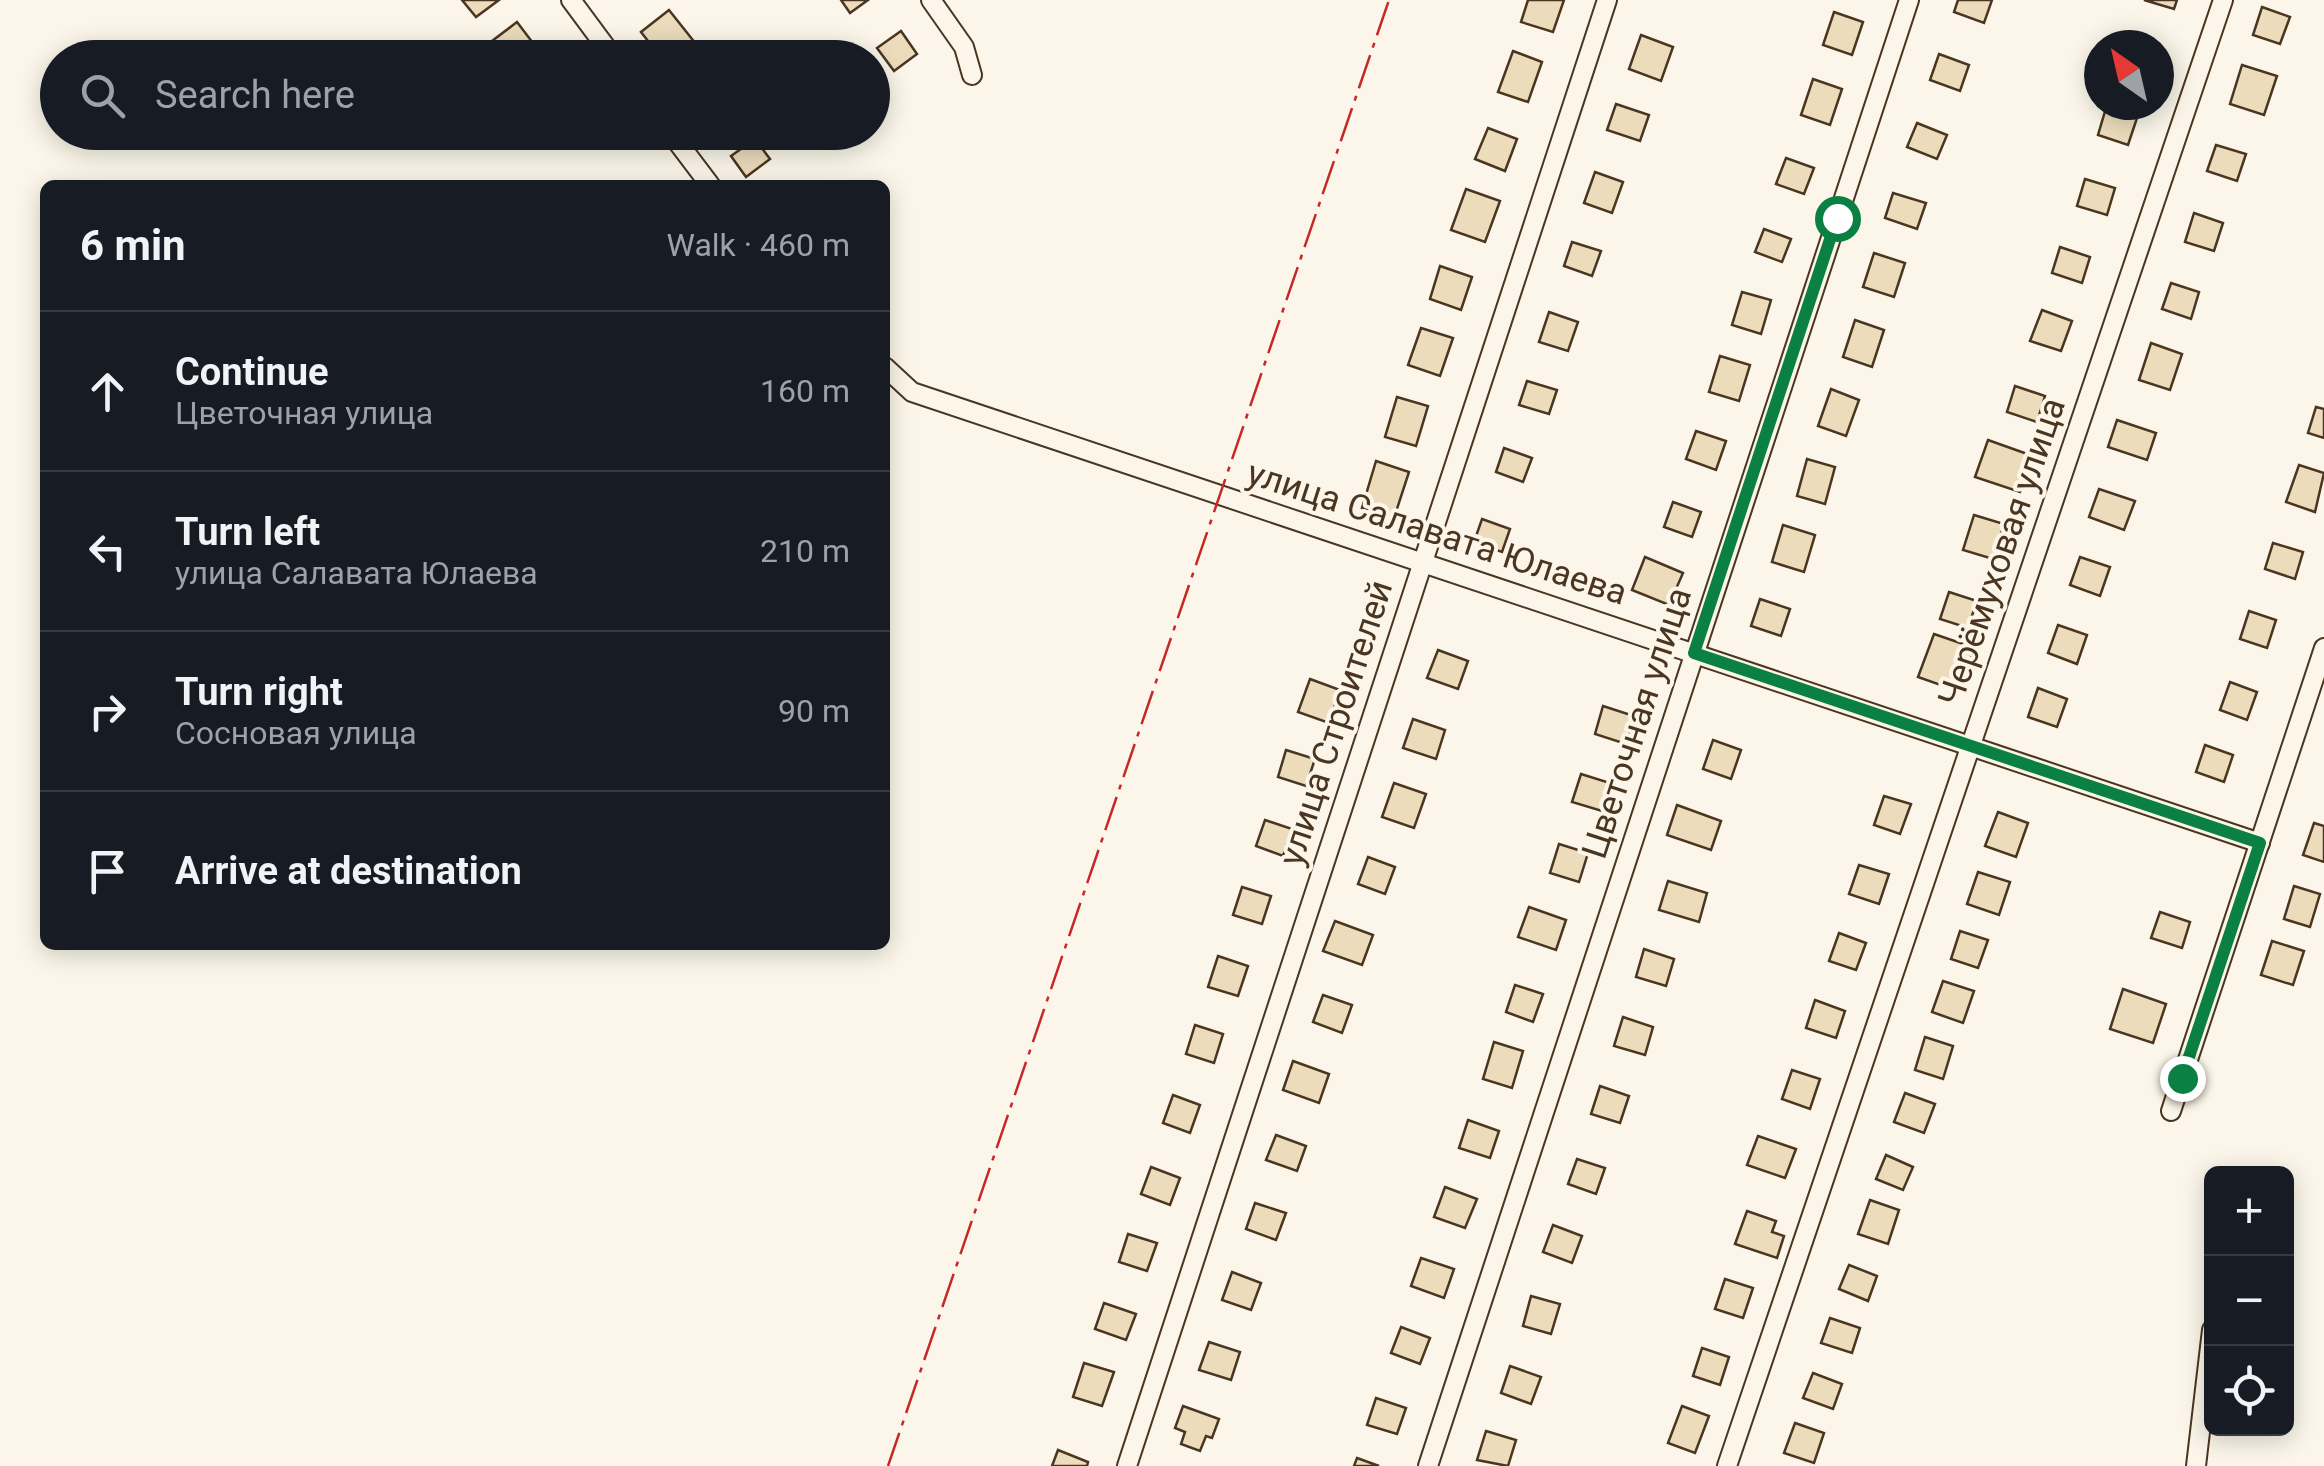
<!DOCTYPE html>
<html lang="en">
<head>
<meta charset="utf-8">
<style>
	body { margin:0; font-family:Roboto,sans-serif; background:#242831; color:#f1f3f6 }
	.controls { position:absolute; right:30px; bottom:30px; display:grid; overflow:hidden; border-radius:15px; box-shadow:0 5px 25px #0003 }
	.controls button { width:90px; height:90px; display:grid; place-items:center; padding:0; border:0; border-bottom:2px solid #363941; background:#171b24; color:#f1f3f6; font:50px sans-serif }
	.compass { position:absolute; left:2084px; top:30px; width:90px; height:90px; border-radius:50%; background:#171b24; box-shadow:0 5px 25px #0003; rotate:326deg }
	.stop { position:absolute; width:30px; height:30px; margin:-22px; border:8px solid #0b8043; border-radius:50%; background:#fff }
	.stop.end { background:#0b8043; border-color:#fff; box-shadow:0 2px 10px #0008 }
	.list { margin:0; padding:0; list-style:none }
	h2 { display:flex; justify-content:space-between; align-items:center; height:130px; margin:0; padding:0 40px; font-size:42px }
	h2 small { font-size:32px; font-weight:400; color:#9ea1a6 }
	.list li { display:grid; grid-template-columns:65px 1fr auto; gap:30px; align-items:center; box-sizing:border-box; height:160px; padding:0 40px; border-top:2px solid #363941 }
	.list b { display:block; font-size:38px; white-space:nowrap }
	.list p { margin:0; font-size:32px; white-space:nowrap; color:#9ea1a6 }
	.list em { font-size:32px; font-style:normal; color:#9ea1a6 }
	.icon { flex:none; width:55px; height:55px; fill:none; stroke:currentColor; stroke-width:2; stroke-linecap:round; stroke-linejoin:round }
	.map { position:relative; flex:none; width:2324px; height:1466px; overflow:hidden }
	.search { position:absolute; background:#171b24; box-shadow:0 5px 25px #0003; left:40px; top:40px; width:850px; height:110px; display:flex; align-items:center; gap:25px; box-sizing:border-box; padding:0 35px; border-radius:55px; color:#9ea1a6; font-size:38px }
	.panel { position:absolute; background:#171b24; box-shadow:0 5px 25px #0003; left:40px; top:180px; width:850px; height:770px; border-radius:15px }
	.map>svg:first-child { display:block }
	.building { fill:#ecdcbc; stroke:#4a3520; stroke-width:2.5 }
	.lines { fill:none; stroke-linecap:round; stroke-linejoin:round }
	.street-casing { stroke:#4a3520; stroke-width:22 }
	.street { stroke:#fbf6e9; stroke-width:18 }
	.power { stroke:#c62828; stroke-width:2.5; stroke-dasharray:35 8 5 8; stroke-linecap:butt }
	.route { stroke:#0b8043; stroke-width:12 }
	.labels { text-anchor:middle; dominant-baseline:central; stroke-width:8; stroke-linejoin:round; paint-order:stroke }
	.street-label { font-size:35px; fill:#4a3520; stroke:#fbf6e9 }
</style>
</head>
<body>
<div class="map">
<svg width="2324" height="1466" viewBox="0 0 2324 1466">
	<rect width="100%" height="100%" fill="#fbf6e9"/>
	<g class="building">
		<path d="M462,0H499L476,17Z"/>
		<path d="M841,0H868L850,13Z"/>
		<path d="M1528,0H1564L1553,32L1521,22Z"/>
		<path d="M1958,0H1992L1984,23L1954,12Z"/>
		<path d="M2144,0H2177L2174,9Z"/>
		<path d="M2262,7L2290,17L2280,44L2253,35Z"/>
		<path d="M669,10L696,44L684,54L687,58H645L655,50L641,32Z"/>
		<path d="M1834,12L1863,22L1852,55L1823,45Z"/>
		<path d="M517,22L536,47L522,58H505L492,41Z"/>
		<path d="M901,31L917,54L894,71L877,48Z"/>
		<path d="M1641,35L1673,47L1661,81L1629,69Z"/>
		<path d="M1513,51L1542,62L1528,102L1498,92Z"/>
		<path d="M1939,54L1969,65L1960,91L1930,80Z"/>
		<path d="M2242,65L2277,76L2264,115L2230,104Z"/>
		<path d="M1813,79L1842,89L1830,125L1801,115Z"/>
		<path d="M1616,104L1649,115L1640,141L1607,130Z"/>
		<path d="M2106,108L2137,118L2128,145L2098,135Z"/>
		<path d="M1917,123L1947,135L1937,159L1907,147Z"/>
		<path d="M1488,128L1517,139L1505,171L1475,159Z"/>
		<path d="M755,139L770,159L746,177L731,156Z"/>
		<path d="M2216,145L2246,154L2237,181L2207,171Z"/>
		<path d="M1786,158L1814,168L1804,194L1776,184Z"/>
		<path d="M1595,172L1623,182L1612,213L1584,203Z"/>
		<path d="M2085,179L2115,188L2107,215L2077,206Z"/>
		<path d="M1466,189L1500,201L1485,242L1451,230Z"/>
		<path d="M1893,193L1926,203L1917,229L1885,218Z"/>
		<path d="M2194,213L2223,223L2214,251L2185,242Z"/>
		<path d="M1764,229L1791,239L1782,262L1755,252Z"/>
		<path d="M1572,242L1601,251L1592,276L1564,266Z"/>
		<path d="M2060,247L2090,257L2082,283L2052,273Z"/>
		<path d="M1874,253L1905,263L1894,297L1863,287Z"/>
		<path d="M1440,266L1472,277L1461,310L1430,299Z"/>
		<path d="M2171,283L2199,292L2191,319L2162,309Z"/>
		<path d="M1742,292L1771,300L1761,334L1732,325Z"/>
		<path d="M2042,310L2072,321L2061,351L2030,341Z"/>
		<path d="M1549,312L1578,322L1568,351L1539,342Z"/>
		<path d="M1855,320L1884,330L1872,367L1843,357Z"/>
		<path d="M1421,328L1453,338L1440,376L1408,365Z"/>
		<path d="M2151,343L2182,354L2170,390L2139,380Z"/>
		<path d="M1720,356L1750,365L1739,401L1709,392Z"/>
		<path d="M1527,381L1557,390L1549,414L1519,405Z"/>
		<path d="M2015,386L2045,396L2037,422L2007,412Z"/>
		<path d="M1831,389L1859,400L1846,436L1818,426Z"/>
		<path d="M1397,397L1428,406L1416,446L1385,437Z"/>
		<path d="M2316,407L2324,409V438L2308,433Z"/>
		<path d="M2117,420L2156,433L2147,460L2108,447Z"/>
		<path d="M1696,431L1726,441L1716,470L1686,459Z"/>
		<path d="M1988,440L2033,456L2020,492L1975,477Z"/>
		<path d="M1504,448L1532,458L1523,482L1496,472Z"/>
		<path d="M1807,459L1835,467L1825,504L1797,496Z"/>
		<path d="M1376,461L1409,472L1394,518L1362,508Z"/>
		<path d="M2299,465L2324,473L2315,512L2286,502Z"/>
		<path d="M2099,489L2135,501L2124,530L2089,517Z"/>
		<path d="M1673,502L1701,512L1692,537L1664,527Z"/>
		<path d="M1974,515L2004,524L1993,559L1963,550Z"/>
		<path d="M1482,519L1510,529L1502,552L1474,542Z"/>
		<path d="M1783,525L1815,535L1804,572L1772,562Z"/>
		<path d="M2273,543L2303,552L2295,579L2265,569Z"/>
		<path d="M1645,557L1683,573L1669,605L1632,590Z"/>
		<path d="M2080,557L2110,567L2100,596L2070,585Z"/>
		<path d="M1949,592L1977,601L1968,628L1940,619Z"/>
		<path d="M1760,599L1790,609L1781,636L1751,626Z"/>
		<path d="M2249,611L2276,620L2267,648L2240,639Z"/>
		<path d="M2058,625L2087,635L2077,664L2048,653Z"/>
		<path d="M1934,634L1975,648L1965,675L1955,671L1949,688L1918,677Z"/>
		<path d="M1438,650L1468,661L1458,689L1427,678Z"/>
		<path d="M1310,679L1340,690L1329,723L1298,712Z"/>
		<path d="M2230,682L2257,692L2247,720L2220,710Z"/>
		<path d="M2038,688L2067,699L2057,727L2028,717Z"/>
		<path d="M1603,706L1634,716L1626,744L1595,734Z"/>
		<path d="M1413,719L1445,730L1436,759L1403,748Z"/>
		<path d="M1713,740L1741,750L1731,779L1703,769Z"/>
		<path d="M2205,745L2233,755L2224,782L2196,772Z"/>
		<path d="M1286,750L1315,759L1306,786L1278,777Z"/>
		<path d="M1581,774L1610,783L1602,811L1572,802Z"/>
		<path d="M1394,783L1426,794L1414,828L1382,817Z"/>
		<path d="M1884,796L1911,804L1900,834L1874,825Z"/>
		<path d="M1677,805L1721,821L1711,850L1667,835Z"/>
		<path d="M1998,812L2028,823L2016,857L1985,846Z"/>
		<path d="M1265,820L1292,829L1283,856L1256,846Z"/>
		<path d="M2314,823L2324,826V862L2303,855Z"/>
		<path d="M1559,844L1588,853L1579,882L1550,873Z"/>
		<path d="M1368,857L1395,867L1385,894L1358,884Z"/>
		<path d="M1859,865L1889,874L1879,904L1849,894Z"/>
		<path d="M1978,872L2010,882L1999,915L1967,904Z"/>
		<path d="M1668,881L1707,893L1699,922L1659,910Z"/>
		<path d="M2294,886L2320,894L2310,927L2284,919Z"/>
		<path d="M1242,887L1271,896L1262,924L1233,915Z"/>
		<path d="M1529,907L1566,920L1556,950L1518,937Z"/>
		<path d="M2160,912L2190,922L2182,948L2151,938Z"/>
		<path d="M1335,921L1373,935L1362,965L1323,951Z"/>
		<path d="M1960,931L1988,940L1978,968L1951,959Z"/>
		<path d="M1839,933L1866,943L1856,970L1829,961Z"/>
		<path d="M2272,941L2304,951L2293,985L2261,975Z"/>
		<path d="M1644,949L1674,959L1666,986L1636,977Z"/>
		<path d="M1218,956L1248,966L1238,996L1208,987Z"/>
		<path d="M1943,981L1974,991L1963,1023L1932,1012Z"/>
		<path d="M1515,985L1543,994L1533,1022L1506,1012Z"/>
		<path d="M2123,989L2166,1004L2153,1043L2110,1029Z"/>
		<path d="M1323,995L1352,1005L1342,1033L1313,1022Z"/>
		<path d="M1815,1000L1845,1011L1836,1038L1806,1028Z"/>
		<path d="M1623,1017L1653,1027L1645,1055L1614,1046Z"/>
		<path d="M1195,1025L1223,1034L1214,1063L1186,1054Z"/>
		<path d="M1925,1037L1953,1046L1943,1079L1915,1070Z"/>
		<path d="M1494,1042L1523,1051L1512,1088L1483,1079Z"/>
		<path d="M1293,1061L1329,1074L1319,1103L1283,1090Z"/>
		<path d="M1792,1070L1820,1079L1810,1109L1782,1099Z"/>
		<path d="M1600,1086L1629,1096L1620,1123L1591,1114Z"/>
		<path d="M1905,1093L1935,1104L1924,1133L1894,1122Z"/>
		<path d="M1173,1095L1200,1105L1190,1133L1163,1123Z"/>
		<path d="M1468,1120L1499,1131L1490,1158L1459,1148Z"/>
		<path d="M1276,1135L1306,1146L1297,1171L1266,1160Z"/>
		<path d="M1758,1136L1796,1149L1785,1178L1747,1165Z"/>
		<path d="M1886,1155L1913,1167L1903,1190L1876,1179Z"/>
		<path d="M1577,1159L1605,1168L1596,1194L1568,1184Z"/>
		<path d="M1151,1167L1180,1178L1170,1205L1141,1194Z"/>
		<path d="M1445,1187L1477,1199L1465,1228L1434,1217Z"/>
		<path d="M1870,1200L1899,1210L1888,1244L1858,1234Z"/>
		<path d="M1255,1203L1286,1213L1276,1240L1246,1229Z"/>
		<path d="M1747,1211L1776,1221L1772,1232L1784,1236L1777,1258L1735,1244Z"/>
		<path d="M1553,1225L1582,1236L1572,1263L1543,1252Z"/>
		<path d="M1128,1234L1157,1243L1147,1271L1119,1262Z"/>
		<path d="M1421,1258L1454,1269L1444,1298L1411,1286Z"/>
		<path d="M1849,1265L1877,1276L1868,1301L1839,1289Z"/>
		<path d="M1232,1272L1261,1283L1251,1310L1222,1300Z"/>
		<path d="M1725,1279L1753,1288L1743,1318L1715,1309Z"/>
		<path d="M1531,1296L1560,1304L1551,1334L1523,1326Z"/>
		<path d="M1104,1303L1136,1314L1126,1340L1095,1329Z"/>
		<path d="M1830,1318L1860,1328L1852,1353L1821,1343Z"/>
		<path d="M1401,1327L1430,1338L1420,1364L1391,1353Z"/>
		<path d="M1209,1342L1240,1352L1231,1380L1199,1370Z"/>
		<path d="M1702,1348L1729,1357L1720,1385L1693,1376Z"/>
		<path d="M1084,1363L1114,1372L1102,1406L1073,1397Z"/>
		<path d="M1510,1366L1541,1377L1531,1404L1501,1393Z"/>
		<path d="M1813,1373L1842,1384L1833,1409L1803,1398Z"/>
		<path d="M1376,1398L1406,1408L1397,1434L1367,1425Z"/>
		<path d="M1183,1406L1219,1419L1212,1438L1206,1436L1200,1451L1181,1444L1185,1432L1175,1428Z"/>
		<path d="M1682,1406L1709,1416L1695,1453L1668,1443Z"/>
		<path d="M1795,1423L1824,1433L1814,1463L1784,1453Z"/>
		<path d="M1486,1431L1516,1440L1508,1466L1477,1460Z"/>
		<path d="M1058,1450L1088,1462L1087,1466H1052Z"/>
		<path d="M1357,1458L1379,1466H1354Z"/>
	</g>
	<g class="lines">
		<defs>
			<g id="street">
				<path d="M571,0L614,58"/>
				<path d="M931,0L964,47L972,75"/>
				<path d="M670,132L710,185"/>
				<path d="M885,367L912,392L2260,843"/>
				<path d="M2171,1111L2324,648"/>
				<path d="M1127,1466L1607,0"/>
				<path d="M1428,1466L1909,0"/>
				<path d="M1727,1466L2223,0"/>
				<path d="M2196,1466L2212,1330"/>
			</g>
		</defs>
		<use href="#street" class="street-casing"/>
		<use href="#street" class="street"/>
		<path class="power" d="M888,1466L1389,0"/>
	</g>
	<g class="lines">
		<path class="route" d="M1837,218L1694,653L2260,843L2182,1078"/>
	</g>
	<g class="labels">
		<g class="street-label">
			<text transform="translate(1437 533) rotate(18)">улица Салавата Юлаева</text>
			<text transform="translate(2002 552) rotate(-71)">Черёмуховая улица</text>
			<text transform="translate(1336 723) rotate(-72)">улица Строителей</text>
			<text transform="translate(1637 723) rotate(-72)">Цветочная улица</text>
		</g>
	</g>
</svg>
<div class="controls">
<button>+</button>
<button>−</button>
<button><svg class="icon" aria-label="locate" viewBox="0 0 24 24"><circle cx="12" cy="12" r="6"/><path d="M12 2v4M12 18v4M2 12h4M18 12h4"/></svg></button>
</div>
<svg class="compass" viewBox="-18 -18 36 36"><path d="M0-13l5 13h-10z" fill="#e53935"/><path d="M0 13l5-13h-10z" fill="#9ea1a6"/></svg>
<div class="stop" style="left:1837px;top:218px"></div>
<div class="stop end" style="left:2182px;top:1078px"></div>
<div class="search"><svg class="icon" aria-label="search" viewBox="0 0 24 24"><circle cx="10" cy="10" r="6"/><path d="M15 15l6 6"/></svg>Search here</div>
<section class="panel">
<h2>6 min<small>Walk · 460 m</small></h2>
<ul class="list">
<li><svg class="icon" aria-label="ahead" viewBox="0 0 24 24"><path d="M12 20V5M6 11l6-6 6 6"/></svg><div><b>Continue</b><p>Цветочная улица</p></div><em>160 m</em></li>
<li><svg class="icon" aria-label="left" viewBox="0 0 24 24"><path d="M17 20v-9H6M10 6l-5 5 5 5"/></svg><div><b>Turn left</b><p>улица Салавата Юлаева</p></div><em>210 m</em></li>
<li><svg class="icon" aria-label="right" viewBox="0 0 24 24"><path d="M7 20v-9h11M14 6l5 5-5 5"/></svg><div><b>Turn right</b><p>Сосновая улица</p></div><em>90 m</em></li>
<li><svg class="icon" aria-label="arrive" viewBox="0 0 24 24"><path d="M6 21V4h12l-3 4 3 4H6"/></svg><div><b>Arrive at destination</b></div></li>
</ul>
</section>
</div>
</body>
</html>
